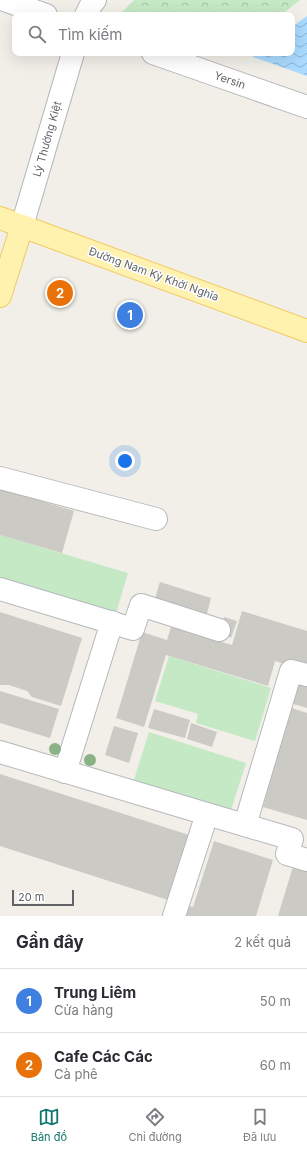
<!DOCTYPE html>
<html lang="vi">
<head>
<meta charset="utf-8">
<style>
	body { margin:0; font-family:Inter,sans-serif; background:#f2f2f3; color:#2b2b33 }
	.scale { position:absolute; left:12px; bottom:10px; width:62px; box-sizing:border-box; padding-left:4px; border:2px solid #5f6368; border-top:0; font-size:11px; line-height:14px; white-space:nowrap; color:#5f6368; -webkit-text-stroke:3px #fff; paint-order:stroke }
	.you { position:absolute; left:125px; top:461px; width:14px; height:14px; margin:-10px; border:3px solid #fff; border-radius:50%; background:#1a73e8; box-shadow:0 0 0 6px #1a73e833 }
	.badge { display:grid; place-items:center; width:26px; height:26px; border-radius:50%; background:#0f766e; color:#fff; font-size:13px; font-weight:700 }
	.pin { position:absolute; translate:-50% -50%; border:2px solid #fff; box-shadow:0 1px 4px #0006 }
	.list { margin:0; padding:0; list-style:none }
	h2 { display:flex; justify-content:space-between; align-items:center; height:52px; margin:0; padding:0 16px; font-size:17px }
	h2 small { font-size:13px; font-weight:400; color:#7c7c81 }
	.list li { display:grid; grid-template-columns:26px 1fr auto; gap:12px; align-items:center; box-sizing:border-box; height:64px; padding:0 16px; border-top:1px solid #e1e1e2 }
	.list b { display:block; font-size:15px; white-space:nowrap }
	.list p { margin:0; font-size:13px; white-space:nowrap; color:#7c7c81 }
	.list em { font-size:13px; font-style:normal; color:#7c7c81 }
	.icon { flex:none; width:22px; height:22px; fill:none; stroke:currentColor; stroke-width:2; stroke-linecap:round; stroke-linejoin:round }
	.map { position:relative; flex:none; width:307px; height:916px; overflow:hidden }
	.search { position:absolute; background:#fff; box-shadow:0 4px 16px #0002; left:12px; right:12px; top:12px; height:44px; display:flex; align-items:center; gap:10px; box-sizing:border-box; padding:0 14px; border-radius:8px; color:#7c7c81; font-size:15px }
	.sheet { height:180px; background:#fff }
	nav { display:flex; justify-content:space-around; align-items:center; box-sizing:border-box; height:56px; border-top:1px solid #e1e1e2; background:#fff; font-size:11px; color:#7c7c81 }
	nav a { display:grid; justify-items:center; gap:2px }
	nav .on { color:#0f766e }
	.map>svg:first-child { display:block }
	.green { fill:#c5e8c5 }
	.forest { fill:url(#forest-crowns) }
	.water { fill:url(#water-waves) }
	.building { fill:#cccac5 }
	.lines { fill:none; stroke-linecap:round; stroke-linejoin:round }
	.minor-casing { stroke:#b5b8bc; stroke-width:24 }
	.major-casing { stroke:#f2c960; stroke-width:24 }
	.minor { stroke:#fff; stroke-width:22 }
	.major { stroke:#fff2af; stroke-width:22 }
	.tree { fill:#89b387 }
	.labels { text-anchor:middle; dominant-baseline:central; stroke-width:3; stroke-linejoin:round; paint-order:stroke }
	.street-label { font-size:11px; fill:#5f6368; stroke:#fff }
</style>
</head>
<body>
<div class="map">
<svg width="307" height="916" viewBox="0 0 307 916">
	<defs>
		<pattern id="forest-crowns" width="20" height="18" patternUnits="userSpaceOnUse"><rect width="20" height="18" fill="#c5e8c5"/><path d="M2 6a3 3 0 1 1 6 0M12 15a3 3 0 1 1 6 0" fill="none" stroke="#a3c0a4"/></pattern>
		<pattern id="water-waves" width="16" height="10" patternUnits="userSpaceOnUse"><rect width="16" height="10" fill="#aadaff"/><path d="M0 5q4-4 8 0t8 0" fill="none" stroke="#8eb4d2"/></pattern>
	</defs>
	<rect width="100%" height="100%" fill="#f1efe8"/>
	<g class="green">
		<path d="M0,535L128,573L113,623L0,589Z"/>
		<path d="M169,656L271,688L255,741L196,723L198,714L155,701Z"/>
		<path d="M149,732L246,763L230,813L133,783Z"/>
	</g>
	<path class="forest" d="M134,0H300L281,15H119Z"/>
	<path class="water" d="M307,16V76L253,57L258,53H292V27Z"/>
	<g class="building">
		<path d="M0,489L74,511L62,553L0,535Z"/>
		<path d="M160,582L211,598L205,621L153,605Z"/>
		<path d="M242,611L307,631V671L275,661L268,686L166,655L144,727L116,718L142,632L167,640L171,627L232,645Z"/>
		<path d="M0,612L82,638L61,706L32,697L27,691L9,685H0Z"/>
		<path d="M224,617L237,621L231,638L224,635L218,637Z"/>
		<path d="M297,679L307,682V708L290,703Z"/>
		<path d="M0,691L59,709L50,738L0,723Z"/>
		<path d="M286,706L307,713V820L263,807L266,797L255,793Z"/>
		<path d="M154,709L190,720L185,738L148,728Z"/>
		<path d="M191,723L217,732L212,747L187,739Z"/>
		<path d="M114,726L138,733L129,763L105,755Z"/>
		<path d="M0,774L189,835L168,900L0,846Z"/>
		<path d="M214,841L273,860L256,916H182L185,905L193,907Z"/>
		<path d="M294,863L307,867V916H278Z"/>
	</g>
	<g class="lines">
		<defs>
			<g id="minor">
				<path d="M4,0L46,15"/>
				<path d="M86,15L91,5L95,0"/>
				<path d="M153,53L307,107"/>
				<path d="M22,226L73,53"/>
				<path d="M0,478L156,519"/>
				<path d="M0,589L133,629L141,605L219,630"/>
				<path d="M0,752L207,814L174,916"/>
				<path d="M65,772L112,622"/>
				<path d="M207,814L292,839L287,854L307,860"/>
				<path d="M245,825L291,671L307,675"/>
			</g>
			<g id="major">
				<path d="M0,218L307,331"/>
				<path d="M0,296L22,226"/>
			</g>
		</defs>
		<use href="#minor" class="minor-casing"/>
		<use href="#major" class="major-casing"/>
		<use href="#minor" class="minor"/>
		<use href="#major" class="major"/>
	</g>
	<g class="tree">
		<circle cx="55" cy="749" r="6"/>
		<circle cx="90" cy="760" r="6"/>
	</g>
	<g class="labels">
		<g class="street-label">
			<text transform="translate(230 80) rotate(19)">Yersin</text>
			<text transform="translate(47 139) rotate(-74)">Lý Thường Kiệt</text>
			<text transform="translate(154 274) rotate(20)">Đường Nam Kỳ Khởi Nghĩa</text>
		</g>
	</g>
</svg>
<div class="scale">20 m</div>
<div class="you"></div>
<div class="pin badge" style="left:130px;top:315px;background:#3f7fe0">1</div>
<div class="pin badge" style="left:60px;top:293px;background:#e8710a">2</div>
<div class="search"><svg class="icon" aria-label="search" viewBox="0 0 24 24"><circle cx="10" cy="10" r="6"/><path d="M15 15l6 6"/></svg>Tìm kiếm</div>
</div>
<section class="sheet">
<h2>Gần đây<small>2 kết quả</small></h2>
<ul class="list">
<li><span class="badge" style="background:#3f7fe0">1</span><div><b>Trung Liêm</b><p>Cửa hàng</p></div><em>50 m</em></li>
<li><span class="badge" style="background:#e8710a">2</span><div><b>Cafe Các Các</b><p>Cà phê</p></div><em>60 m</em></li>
</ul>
</section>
<nav>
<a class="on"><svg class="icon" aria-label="map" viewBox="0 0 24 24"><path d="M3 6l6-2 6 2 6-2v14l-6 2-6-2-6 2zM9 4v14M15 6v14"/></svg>Bản đồ</a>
<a><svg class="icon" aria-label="directions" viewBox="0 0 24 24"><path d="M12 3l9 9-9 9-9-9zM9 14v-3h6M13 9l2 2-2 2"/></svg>Chỉ đường</a>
<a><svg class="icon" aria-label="saved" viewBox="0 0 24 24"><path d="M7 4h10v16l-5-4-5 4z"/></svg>Đã lưu</a>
</nav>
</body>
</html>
